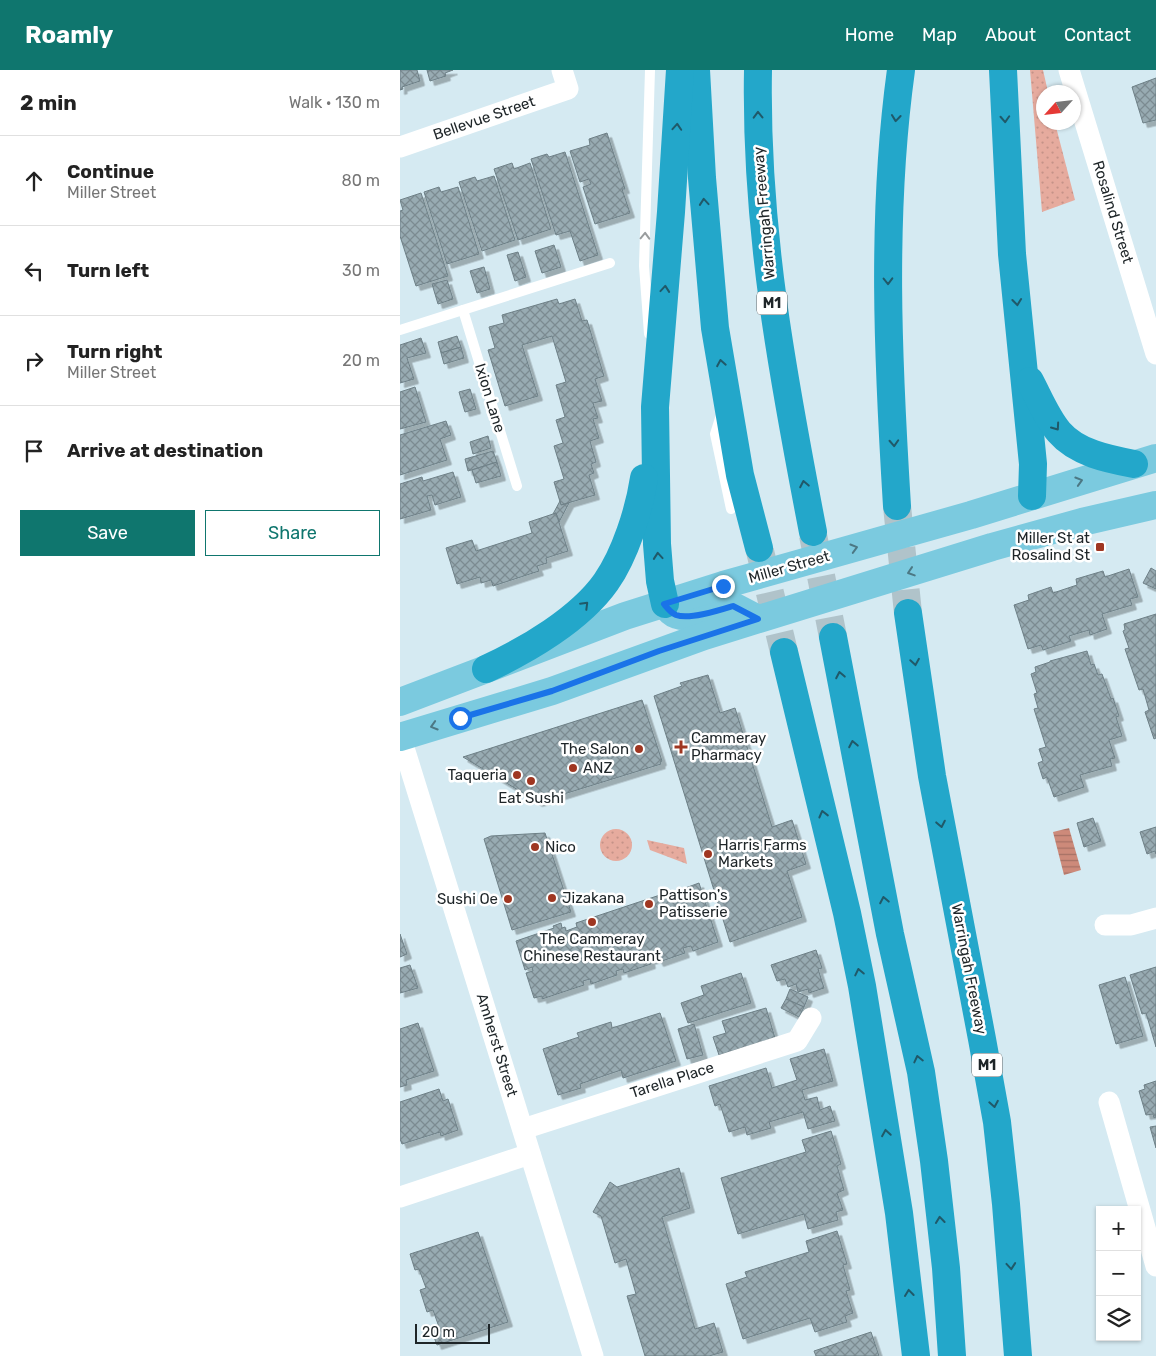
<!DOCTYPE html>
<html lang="en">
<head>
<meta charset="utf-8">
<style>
	body { margin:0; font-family:Rubik,sans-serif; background:#f6f6f6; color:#222 }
	.controls { position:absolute; right:15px; bottom:15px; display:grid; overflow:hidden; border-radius:0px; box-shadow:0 1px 4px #0004 }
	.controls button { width:45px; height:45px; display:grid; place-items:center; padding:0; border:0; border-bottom:1px solid #e0e0e0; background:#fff; color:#222; font:25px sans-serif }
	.compass { position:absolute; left:636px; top:15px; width:45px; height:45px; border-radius:50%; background:#fff; box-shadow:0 1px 4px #0004; rotate:243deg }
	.scale { position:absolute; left:15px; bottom:12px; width:75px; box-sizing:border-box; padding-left:5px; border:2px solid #1e2528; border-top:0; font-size:14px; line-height:18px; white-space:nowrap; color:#1e2528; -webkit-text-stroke:4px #fff; paint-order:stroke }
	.stop { position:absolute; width:15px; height:15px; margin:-11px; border:4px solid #1a73e8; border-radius:50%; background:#fff }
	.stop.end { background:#1a73e8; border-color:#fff; box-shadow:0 1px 5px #0008 }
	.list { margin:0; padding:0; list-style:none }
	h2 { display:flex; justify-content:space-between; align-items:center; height:65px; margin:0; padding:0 20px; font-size:21px }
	h2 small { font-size:16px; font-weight:400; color:#767676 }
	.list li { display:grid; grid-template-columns:32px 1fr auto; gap:15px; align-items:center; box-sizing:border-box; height:90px; padding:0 20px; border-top:1px solid #e0e0e0 }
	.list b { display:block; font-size:19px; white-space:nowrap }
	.list p { margin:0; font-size:16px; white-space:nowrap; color:#767676 }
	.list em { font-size:16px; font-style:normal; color:#767676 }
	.actions { display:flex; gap:10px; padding:15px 20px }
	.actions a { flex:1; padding:11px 0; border:1px solid #0f766e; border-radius:0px; text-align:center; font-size:18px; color:#0f766e }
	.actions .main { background:#0f766e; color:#fff }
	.icon { flex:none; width:28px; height:28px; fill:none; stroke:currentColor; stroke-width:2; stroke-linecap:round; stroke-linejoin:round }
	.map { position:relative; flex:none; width:756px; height:1286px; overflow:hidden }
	header { display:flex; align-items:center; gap:30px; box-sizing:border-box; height:70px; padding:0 25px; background:#0f766e; color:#fff }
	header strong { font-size:24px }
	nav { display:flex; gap:28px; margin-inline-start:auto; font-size:18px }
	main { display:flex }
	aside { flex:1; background:#fff }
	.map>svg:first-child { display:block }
	.green { fill:url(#green-dots) }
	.water { fill:url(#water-rules) }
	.building { fill:url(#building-cross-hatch); stroke:#6e8087; filter:url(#shadow) }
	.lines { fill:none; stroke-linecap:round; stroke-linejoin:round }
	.motorway-tunnel { stroke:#b0c3ca; stroke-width:28; stroke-dasharray:28 14; stroke-linecap:butt }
	.service { stroke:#fff; stroke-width:10 }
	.minor { stroke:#fff; stroke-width:21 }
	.primary { stroke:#7bcadf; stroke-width:28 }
	.motorway { stroke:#23a7ca; stroke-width:28 }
	.oneway { stroke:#205969 }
	.oneway2 { stroke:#9a9d9e }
	.oneway3 { stroke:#4c7884 }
	.route { stroke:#1a73e8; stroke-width:6 }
	.poi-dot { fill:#9f3621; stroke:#fff; stroke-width:2 }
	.labels { text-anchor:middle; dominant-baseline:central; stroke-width:5; stroke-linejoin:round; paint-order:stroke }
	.shield { fill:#fff; stroke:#626668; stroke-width:1 }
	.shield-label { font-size:14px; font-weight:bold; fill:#1e2528 }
	.street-label { font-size:15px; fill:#1e2528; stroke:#fff }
	.poi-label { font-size:15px; fill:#1e2528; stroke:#fff; text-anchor:start }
</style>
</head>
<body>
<header>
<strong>Roamly</strong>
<nav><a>Home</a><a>Map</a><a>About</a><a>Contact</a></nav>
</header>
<main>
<aside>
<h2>2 min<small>Walk · 130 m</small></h2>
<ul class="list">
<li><svg class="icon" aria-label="ahead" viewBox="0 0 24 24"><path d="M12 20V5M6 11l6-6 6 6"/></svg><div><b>Continue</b><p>Miller Street</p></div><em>80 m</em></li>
<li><svg class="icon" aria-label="left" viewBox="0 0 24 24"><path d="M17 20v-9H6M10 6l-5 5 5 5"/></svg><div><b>Turn left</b></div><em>30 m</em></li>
<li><svg class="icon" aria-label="right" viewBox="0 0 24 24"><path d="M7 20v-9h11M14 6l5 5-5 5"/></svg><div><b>Turn right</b><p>Miller Street</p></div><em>20 m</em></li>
<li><svg class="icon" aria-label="arrive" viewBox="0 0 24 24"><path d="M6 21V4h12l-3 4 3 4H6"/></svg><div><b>Arrive at destination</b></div></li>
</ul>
<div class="actions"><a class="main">Save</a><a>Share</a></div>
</aside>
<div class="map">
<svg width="756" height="1286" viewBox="0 0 756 1286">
	<defs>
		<pattern id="green-dots" width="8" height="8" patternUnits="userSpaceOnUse" patternTransform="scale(1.25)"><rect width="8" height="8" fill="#e6ab9e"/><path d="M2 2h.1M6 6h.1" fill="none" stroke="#c59388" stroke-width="1.8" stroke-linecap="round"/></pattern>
		<pattern id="water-rules" width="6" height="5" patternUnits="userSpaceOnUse" patternTransform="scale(1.25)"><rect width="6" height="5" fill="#cd8a7a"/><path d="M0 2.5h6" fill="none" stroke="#a67164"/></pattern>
		<pattern id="building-cross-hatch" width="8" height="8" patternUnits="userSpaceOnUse" patternTransform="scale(1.25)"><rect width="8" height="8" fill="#98abb2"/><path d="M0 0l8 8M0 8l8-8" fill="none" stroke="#7b8b91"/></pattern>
		<filter id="shadow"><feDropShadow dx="4.5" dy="4.5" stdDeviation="0" flood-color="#0004"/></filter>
	</defs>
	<rect width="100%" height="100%" fill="#d5eaf2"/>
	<g class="green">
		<path d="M630,0H643L648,22H644V52L655,53L675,130L642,142Z"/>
		<circle cx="216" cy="775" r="16"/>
		<path d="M247,770L284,778L287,794L250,780Z"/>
	</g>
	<path class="water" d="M669,758L681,800L664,805L653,762Z"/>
	<g class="building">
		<path d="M0,0H17L20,11L2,17L3,19L0,20Z"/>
		<path d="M27,0H53L45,3L46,6L30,11Z"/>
		<path d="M756,8V50L743,53L732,17Z"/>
		<path d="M207,63L225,119H222L230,143L195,154L183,117L191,114L189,109L180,112L170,81L190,75L189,69Z"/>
		<path d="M165,82L198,185L180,191L170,161L156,165L131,89L147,84L149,87Z"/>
		<path d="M112,93L114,99L130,93L151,159L118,170L94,99Z"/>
		<path d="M94,106L115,170L82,181L59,112L75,107L77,111Z"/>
		<path d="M39,117L41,122L58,117L79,184L47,194L24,122Z"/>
		<path d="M21,123L48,206L16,216L0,166V141L3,140L0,130Z"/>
		<path d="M154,175L161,197L142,203L135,181Z"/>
		<path d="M118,182L126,207L115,211L107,185Z"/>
		<path d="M84,197L90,219L77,223L70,201Z"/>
		<path d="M47,210L53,229L38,234L32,214Z"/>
		<path d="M157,229L159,234L175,229L182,251L187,250L204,306L195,309L202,331L193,333L198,348L193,349L199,368L190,371L196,392L191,394L194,403L189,405L195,425L161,435L154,412L164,409L154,376L163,373L156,350L165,347L156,315L166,312L152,266L122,275L138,326L105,336L88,280L95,278L89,257L104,253L102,245Z"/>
		<path d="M57,266L61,277L41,283L38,272Z"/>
		<path d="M21,268L26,283L7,288L14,309L0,313V275Z"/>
		<path d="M61,277L64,288L44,294L41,283Z"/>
		<path d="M15,317L26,352L0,359V322Z"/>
		<path d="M70,319L76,339L65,342L59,322Z"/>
		<path d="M46,351L51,365L40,369L47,390L0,405V365Z"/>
		<path d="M88,366L91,378L73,384L70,372Z"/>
		<path d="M93,381L97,392L68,401L65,389Z"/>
		<path d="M97,392L101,406L76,413L72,400Z"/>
		<path d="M53,402L61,427L35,435L32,425L27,426L31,440L0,449V414L22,407L23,411Z"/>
		<path d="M160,431L161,435L169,433L159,452L156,443L153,444Z"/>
		<path d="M156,443L168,481L146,488L147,493L137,496L139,501L93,516L91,510L81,513L80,507L57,514L46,478L72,470L76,481L132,463L129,452Z"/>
		<path d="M751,498L756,501V519L743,513Z"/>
		<path d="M729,499L738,527L730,529L732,535L702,544L707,559L690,565L689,560L669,566L671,571L643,580L641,575L628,579L614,535L629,530L628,525L651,517L653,523L677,515L676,509L703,501L705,507Z"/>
		<path d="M756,544V668L754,669L745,642L749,640L743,619L739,620L725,579L729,578L723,561L725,560L724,554Z"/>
		<path d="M687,581L691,595L694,594L698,605L702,604L711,629L713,628L719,646L716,647L722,666L709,670L715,688L710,689L712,696L680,705L684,717L654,727L647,707L643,709L638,693L643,691L639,679L646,677L634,639L638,638L634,624L637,623L631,604L636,602L635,597L650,592V591Z"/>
		<path d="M308,605L320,643L335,638L372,757L392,750L406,794L387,801L402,847L330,872L254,626L282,616L280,613Z"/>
		<path d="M242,630L262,691L260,692L261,694L138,732L63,687Z"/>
		<path d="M693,748L701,771L684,777L677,753Z"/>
		<path d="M756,757V784L755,781L747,784L740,762Z"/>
		<path d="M145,763L171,842L112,860L84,769L91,766Z"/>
		<path d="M299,813L318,872L293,881L291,876L283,878L285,883L259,892L257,888L250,890L251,894L224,903L223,899L216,901L217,905L191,914L190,909L183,911L184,915L142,929V926L134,928L126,903L133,901L132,897L125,900L116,871L154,858L153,856L161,853L162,858L165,857L166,861L177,857L176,853L266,823L268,827L278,824L277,821Z"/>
		<path d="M0,864L7,884L0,887Z"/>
		<path d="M416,880L422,898L418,899L424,918L409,923L408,919L398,922L396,914L388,917L385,909L377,911L371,895Z"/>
		<path d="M10,895L18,918L0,923V898Z"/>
		<path d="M756,897V977L746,943L742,944L730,905Z"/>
		<path d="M341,903L351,933L288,953L281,933L304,925L301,916Z"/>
		<path d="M725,907L743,966L716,974L699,915Z"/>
		<path d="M390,919L408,927L404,937L386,929Z"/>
		<path d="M386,929L404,937L399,947L381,938Z"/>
		<path d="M366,938L375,968L319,985L313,967L326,963L322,951Z"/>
		<path d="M260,943L276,991L223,1008L221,1000L180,1014L181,1018L158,1025L143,979L179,967L177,963L211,952L212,958Z"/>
		<path d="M18,953L34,1001L6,1010L7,1015L0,1017V959Z"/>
		<path d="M294,954L303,985L287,989L278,959Z"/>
		<path d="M424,979L433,1011L402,1020L405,1030L417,1027L420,1040L430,1036L435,1051L408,1059L403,1042L369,1052L371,1058L347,1065L345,1057L329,1062L320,1034L315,1036L309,1016L366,998L372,1018L397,1010L390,989Z"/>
		<path d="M756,1011V1047L754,1048L753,1044L746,1045L739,1021L745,1019L744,1015Z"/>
		<path d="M39,1019L43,1031L48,1029L58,1060L41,1066L40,1062L2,1074L0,1069V1032Z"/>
		<path d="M756,1056V1078L750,1057Z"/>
		<path d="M431,1061L441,1094L437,1096L444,1120L437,1123L443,1140L436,1142L438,1150L408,1159L404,1144L338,1164L321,1108L406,1082L402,1070Z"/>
		<path d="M279,1098L290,1138L262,1147L295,1259L314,1253L323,1282L309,1286H245L227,1226L236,1224L226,1189L215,1193L201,1146L193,1142L210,1112L217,1117Z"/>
		<path d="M437,1161L447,1194L443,1195L450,1220L446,1221L453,1243L445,1246L447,1252L415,1262L410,1248L343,1269L326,1214L347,1207L345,1202L409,1182L406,1171Z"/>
		<path d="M78,1162L108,1252L37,1275L31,1259L39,1257L33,1240L27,1242L20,1220L26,1218L19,1199L15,1200L10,1184Z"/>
		<path d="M471,1262L479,1286H416L414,1281Z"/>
	</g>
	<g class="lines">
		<g class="motorway-tunnel">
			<path d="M497,436L508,543"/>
			<path d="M413,465L433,567"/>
			<path d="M360,481L384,582"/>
		</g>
		<g class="service">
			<path d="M63,240L117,416"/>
			<path d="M0,260L210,193"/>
			<path d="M249,264L244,196L250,0"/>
			<path d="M321,345L315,364L331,439"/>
		</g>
		<g class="minor">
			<path d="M669,0L756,284"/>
			<path d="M0,77L168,19L162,0"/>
			<path d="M0,665L193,1286"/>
			<path d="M705,855H731L756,848"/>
			<path d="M709,1032L756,1196"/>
			<path d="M123,1059L397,971L411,948"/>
			<path d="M0,1127L130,1084"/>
		</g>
		<g class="primary">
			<path d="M265,534C268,539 271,543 277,545C290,550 319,540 333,536L358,549"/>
			<path d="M0,632L225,546L323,515L571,445L756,388"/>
			<path d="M0,667L152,621L304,566L592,477L682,452L756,435"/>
		</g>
		<g class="motorway">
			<path d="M296,0L302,108L315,258L340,405L359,478"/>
			<path d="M358,0C355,159 383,307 413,462"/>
			<path d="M603,0L612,184L633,394L632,426"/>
			<path d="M630,311C639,328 647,348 659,362C677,383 708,389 734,394"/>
			<path d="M497,436C488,291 481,145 501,0"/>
			<path d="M265,534L260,511L257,474L255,337L271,142L280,0"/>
			<path d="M508,543L532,706L582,969L597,1052L606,1134L618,1286"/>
			<path d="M433,567L490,864L521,1002L534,1091L546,1198L552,1286"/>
			<path d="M384,582L447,843L462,916L499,1143L516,1286"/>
			<path d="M86,599C127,580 180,549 206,512C225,485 239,441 244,408"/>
		</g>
	</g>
	<defs><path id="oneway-chevron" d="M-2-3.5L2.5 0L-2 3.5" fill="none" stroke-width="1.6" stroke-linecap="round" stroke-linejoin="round" transform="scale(1.25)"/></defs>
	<g class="oneway">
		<use href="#oneway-chevron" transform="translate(358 45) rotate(-91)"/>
		<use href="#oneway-chevron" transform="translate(496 48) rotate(96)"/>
		<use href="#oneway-chevron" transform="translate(605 49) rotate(87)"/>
		<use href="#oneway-chevron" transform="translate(277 57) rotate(-86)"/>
		<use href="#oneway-chevron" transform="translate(304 132) rotate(-95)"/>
		<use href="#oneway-chevron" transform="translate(488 211) rotate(89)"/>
		<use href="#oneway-chevron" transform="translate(265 219) rotate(-85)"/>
		<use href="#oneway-chevron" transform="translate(617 232) rotate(84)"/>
		<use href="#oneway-chevron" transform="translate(321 293) rotate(-100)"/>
		<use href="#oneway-chevron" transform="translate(656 357) rotate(55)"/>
		<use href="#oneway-chevron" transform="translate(494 373) rotate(87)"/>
		<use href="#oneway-chevron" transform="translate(404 414) rotate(-101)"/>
		<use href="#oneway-chevron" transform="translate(258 486) rotate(-95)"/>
		<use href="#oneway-chevron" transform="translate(185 535) rotate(-45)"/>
		<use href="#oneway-chevron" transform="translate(515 592) rotate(81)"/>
		<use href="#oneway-chevron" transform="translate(440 605) rotate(-101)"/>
		<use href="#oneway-chevron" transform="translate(453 674) rotate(-101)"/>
		<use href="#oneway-chevron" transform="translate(423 744) rotate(-104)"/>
		<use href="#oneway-chevron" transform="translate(541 754) rotate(79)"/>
		<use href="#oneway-chevron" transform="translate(484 830) rotate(-101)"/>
		<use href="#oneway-chevron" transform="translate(459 902) rotate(-102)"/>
		<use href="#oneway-chevron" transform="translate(518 989) rotate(-103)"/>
		<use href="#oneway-chevron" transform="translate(594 1034) rotate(80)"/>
		<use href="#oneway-chevron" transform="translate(486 1063) rotate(-99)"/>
		<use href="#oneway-chevron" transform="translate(540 1150) rotate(-96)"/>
		<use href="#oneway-chevron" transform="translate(611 1196) rotate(85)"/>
		<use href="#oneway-chevron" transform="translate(509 1223) rotate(-97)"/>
	</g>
	<use class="oneway2" href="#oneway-chevron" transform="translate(245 166) rotate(-88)"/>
	<g class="oneway3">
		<use href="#oneway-chevron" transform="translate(679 411) rotate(-17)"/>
		<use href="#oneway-chevron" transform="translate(454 478) rotate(-16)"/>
		<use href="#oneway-chevron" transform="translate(511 502) rotate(162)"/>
		<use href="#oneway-chevron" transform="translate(34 656) rotate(163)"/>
	</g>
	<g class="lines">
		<path class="route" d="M60,648L152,621L259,581L358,549L333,536C320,540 290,550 276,545C271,543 268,539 264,534L323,516"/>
	</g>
	<g class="poi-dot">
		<rect x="695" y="472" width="10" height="10" rx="2.5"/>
		<path d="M278.5 669.5h5v5h5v5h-5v5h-5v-5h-5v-5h5z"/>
		<circle cx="239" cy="679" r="5"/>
		<circle cx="173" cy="698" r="5"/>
		<circle cx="117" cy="705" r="5"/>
		<circle cx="131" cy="711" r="5"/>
		<circle cx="135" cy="777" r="5"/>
		<circle cx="308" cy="784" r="5"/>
		<circle cx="152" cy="828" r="5"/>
		<circle cx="108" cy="829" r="5"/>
		<circle cx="249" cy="834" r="5"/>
		<circle cx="192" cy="852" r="5"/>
	</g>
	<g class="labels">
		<g class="shield">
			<rect x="357" y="221.5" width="30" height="23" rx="4"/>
			<rect x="572" y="983.5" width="30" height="23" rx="4"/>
		</g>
		<g class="shield-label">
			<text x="372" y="233">M1</text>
			<text x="587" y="995">M1</text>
		</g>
		<g class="street-label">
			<text transform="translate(84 48) rotate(-19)">Bellevue Street</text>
			<text transform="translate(713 142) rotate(73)">Rosalind Street</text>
			<text transform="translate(364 143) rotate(-95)">Warringah Freeway</text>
			<text transform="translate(90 328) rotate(73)">Ixion Lane</text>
			<text transform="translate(389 497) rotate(-16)">Miller Street</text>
			<text transform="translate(569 899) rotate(79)">Warringah Freeway</text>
			<text transform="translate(97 975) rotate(73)">Amherst Street</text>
			<text transform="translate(272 1010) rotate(-18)">Tarella Place</text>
		</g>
		<g class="poi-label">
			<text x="690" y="468" text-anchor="end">Miller St at<tspan x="690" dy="17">Rosalind St</tspan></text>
			<text x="291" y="668">Cammeray<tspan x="291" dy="17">Pharmacy</tspan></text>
			<text x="229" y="679" text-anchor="end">The Salon</text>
			<text x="183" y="698">ANZ</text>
			<text x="107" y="705" text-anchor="end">Taqueria</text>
			<text x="131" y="728" text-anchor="middle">Eat Sushi</text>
			<text x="318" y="775">Harris Farms<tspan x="318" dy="17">Markets</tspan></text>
			<text x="145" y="777">Nico</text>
			<text x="259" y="825">Pattison's<tspan x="259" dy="17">Patisserie</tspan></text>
			<text x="162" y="828">Jizakana</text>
			<text x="98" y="829" text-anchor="end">Sushi Oe</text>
			<text x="192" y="869" text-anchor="middle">The Cammeray<tspan x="192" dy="17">Chinese Restaurant</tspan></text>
		</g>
	</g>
</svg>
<div class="controls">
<button>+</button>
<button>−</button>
<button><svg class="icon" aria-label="layers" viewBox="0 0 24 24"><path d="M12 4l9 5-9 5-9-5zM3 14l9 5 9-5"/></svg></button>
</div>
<svg class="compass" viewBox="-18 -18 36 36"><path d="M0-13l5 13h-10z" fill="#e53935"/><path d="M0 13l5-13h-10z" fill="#767676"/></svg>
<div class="scale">20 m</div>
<div class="stop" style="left:60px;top:648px"></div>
<div class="stop end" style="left:323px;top:516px"></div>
</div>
</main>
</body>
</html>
